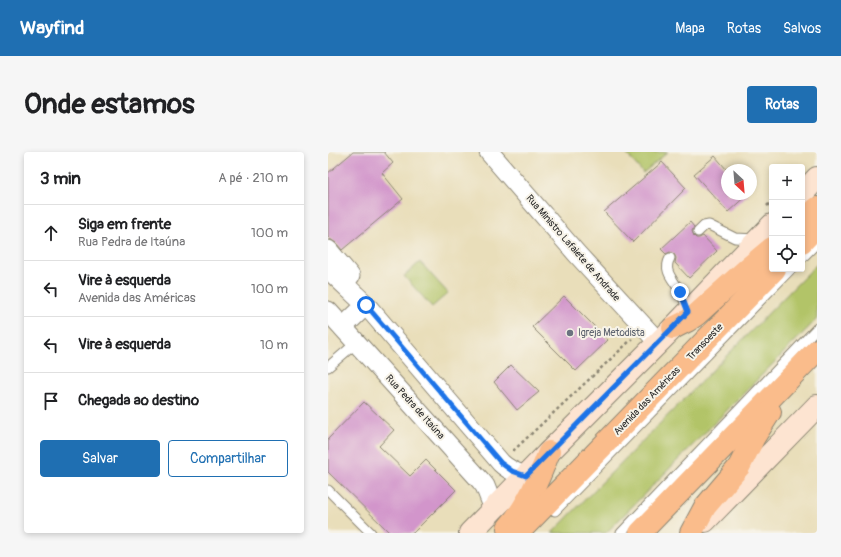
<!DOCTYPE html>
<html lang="pt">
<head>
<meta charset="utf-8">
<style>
	body { margin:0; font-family:Pangolin,sans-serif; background:#f6f6f6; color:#202124 }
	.controls { position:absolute; right:12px; top:12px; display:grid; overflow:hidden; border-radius:4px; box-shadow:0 2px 6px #0003 }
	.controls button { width:36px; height:36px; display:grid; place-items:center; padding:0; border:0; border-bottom:1px solid #e0e0e0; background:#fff; color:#202124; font:20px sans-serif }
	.compass { position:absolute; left:393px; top:12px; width:36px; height:36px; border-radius:50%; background:#fff; box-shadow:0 2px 6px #0003; rotate:154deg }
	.stop { position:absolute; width:12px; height:12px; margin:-9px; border:3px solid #1a73e8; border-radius:50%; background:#fff }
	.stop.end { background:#1a73e8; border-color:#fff; box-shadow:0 1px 4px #0008 }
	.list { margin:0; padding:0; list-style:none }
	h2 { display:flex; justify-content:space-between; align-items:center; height:52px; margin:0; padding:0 16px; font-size:17px }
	h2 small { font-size:13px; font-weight:400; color:#757577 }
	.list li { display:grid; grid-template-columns:26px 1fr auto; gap:12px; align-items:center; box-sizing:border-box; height:56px; padding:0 16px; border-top:1px solid #e0e0e0 }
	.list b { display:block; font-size:15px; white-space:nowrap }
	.list p { margin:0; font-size:13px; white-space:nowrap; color:#757577 }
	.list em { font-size:13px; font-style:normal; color:#757577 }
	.actions { display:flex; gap:8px; padding:12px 16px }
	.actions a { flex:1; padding:9px 0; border:1px solid #1f6fb2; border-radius:4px; text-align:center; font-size:14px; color:#1f6fb2 }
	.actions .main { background:#1f6fb2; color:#fff }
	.icon { flex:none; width:22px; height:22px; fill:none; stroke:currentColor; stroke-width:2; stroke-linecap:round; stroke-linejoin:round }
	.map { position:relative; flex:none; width:489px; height:381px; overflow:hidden; border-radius:4px }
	header { display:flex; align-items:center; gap:24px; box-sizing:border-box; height:56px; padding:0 20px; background:#1f6fb2; color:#fff }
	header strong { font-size:19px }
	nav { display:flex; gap:22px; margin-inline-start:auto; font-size:14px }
	.intro { display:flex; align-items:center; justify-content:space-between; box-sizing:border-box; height:96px; padding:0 24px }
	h1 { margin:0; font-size:28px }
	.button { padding:10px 18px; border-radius:4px; background:#1f6fb2; color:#fff; font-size:14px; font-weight:700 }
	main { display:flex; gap:24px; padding:0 24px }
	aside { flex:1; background:#fff; border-radius:4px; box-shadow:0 2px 6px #0003 }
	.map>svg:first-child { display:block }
	.green { fill:#b2c468; stroke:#6e784a }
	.building { fill:#d295cb }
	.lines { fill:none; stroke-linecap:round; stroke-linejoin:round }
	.service-casing { stroke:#8a8472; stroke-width:11 }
	.minor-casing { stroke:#8a8472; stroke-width:21 }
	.secondary-casing { stroke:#8a8472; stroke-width:24 }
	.trunk-casing { stroke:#8a8472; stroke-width:24 }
	.path { stroke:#8a8472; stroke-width:2.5; stroke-dasharray:3 3; stroke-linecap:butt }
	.service { stroke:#fff; stroke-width:9 }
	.minor { stroke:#fff; stroke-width:19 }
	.secondary { stroke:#fde4d1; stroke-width:22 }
	.trunk { stroke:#fabc8b; stroke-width:22 }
	.route { stroke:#1a73e8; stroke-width:5 }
	.worship-dot { fill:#6b7280; stroke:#f7f3e8; stroke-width:1.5 }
	.labels { text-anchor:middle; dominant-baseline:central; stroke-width:4; stroke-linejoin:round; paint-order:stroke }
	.street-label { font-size:10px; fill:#2b2b2b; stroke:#f7f3e8 }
	.worship-label { font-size:10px; fill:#5b616d; stroke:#f7f3e8; text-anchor:start }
</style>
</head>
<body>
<header>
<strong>Wayfind</strong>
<nav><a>Mapa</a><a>Rotas</a><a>Salvos</a></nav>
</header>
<div class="intro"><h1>Onde estamos</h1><a class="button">Rotas</a></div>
<main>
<aside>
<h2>3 min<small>A pé · 210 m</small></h2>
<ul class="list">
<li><svg class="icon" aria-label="ahead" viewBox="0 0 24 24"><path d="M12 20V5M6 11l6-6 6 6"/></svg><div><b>Siga em frente</b><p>Rua Pedra de Itaúna</p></div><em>100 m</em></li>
<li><svg class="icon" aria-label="left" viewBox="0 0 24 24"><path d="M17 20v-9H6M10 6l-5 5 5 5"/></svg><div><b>Vire à esquerda</b><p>Avenida das Américas</p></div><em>100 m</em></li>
<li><svg class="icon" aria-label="left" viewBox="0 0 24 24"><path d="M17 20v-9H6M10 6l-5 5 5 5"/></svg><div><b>Vire à esquerda</b></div><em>10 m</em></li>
<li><svg class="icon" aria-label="arrive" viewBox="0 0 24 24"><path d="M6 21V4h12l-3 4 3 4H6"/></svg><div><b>Chegada ao destino</b></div></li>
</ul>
<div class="actions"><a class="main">Salvar</a><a>Compartilhar</a></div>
</aside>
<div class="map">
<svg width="489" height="381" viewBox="0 0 489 381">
	<rect width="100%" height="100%" fill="#f7f3e8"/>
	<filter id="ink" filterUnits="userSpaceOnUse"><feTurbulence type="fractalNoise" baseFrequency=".025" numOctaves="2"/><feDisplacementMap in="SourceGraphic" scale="8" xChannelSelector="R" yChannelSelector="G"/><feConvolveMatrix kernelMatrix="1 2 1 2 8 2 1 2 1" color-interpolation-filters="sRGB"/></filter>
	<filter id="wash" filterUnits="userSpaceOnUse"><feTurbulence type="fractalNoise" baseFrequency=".012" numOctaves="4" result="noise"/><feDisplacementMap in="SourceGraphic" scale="16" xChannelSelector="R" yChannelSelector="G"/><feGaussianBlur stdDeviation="0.9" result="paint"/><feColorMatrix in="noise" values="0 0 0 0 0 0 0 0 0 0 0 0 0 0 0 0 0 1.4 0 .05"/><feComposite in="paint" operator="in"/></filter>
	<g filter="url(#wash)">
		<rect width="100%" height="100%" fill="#e9deba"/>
		<g class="green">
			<path d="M297,0H340L315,21Z"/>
			<path d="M92,110L120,141L104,155L76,124Z"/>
			<path d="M489,112V167L278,381H224Z"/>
		</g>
		<g id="blocks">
			<g class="building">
				<path d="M25,0H56L65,11L54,21L75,47L14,98L8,91L2,87L0,85V21Z"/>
				<path d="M387,4L399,18V42H420L400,60L366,22Z"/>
				<path d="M334,10L358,36L305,90L276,60Z"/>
				<path d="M362,70L366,75L364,79L366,84L368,86H371L375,84L389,99L361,126L347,111L348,106L346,102L342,100L338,102L333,97Z"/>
				<path d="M236,144L280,188L248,219L204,175Z"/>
				<path d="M183,213L211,240L189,258L166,230Z"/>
				<path d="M36,250L66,278L51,294L82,324L98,308L128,338L85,381H62L0,320V287Z"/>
			</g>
		</g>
	</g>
	<g filter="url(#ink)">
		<use href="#blocks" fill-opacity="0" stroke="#8a8472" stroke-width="1"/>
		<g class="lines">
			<defs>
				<g id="service">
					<path d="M370,80L376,74L381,73L407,86L428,87"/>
					<path d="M342,106C334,120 347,129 353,141C356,147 358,154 360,160"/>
					<path d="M474,106L489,91"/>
					<path d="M0,215L28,191"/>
					<path d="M0,338L43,381"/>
					<path d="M227,359L463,117"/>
					<path d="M293,381L489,176"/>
				</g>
				<g id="minor">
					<path d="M161,0L249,102L330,190"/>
					<path d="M0,98L22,124"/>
					<path d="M0,117L38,153L173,311C180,318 188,321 197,324"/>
					<path d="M0,159L153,329L157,334L166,357"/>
					<path d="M15,175L38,153"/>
				</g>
				<g id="secondary">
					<path d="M474,42L489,26"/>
					<path d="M377,369L489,254"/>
					<path d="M142,381L221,300L345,176L444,73"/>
				</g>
				<g id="trunk">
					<path d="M474,70L489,56"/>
					<path d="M474,90L489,74"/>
					<path d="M345,176L359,169L368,163L420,116L444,96"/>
					<path d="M180,376C199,355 211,326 221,300"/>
					<path d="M190,381L447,117"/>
					<path d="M312,381L489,198"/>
					<path d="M363,381L377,355L411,315L426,285L442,260"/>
				</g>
			</defs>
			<use href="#service" class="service-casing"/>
			<use href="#minor" class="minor-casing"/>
			<use href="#secondary" class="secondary-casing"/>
			<use href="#trunk" class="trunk-casing"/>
			<g class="path">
				<path d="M439,54L444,49"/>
				<path d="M185,299L304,187"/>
			</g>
			<use href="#service" class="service"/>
			<use href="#minor" class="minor"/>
			<use href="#secondary" class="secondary"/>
			<use href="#trunk" class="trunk"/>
		</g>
	</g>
	<g class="lines" filter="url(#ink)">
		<path class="route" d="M38,153L173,311L184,319L198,324L360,160L352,140"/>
	</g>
	<circle class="worship-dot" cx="242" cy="181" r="4"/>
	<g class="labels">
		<g class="street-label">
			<text transform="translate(245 96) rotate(49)">Rua Ministro Lafaiete de Andrade</text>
			<text transform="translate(377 190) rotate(-46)">Transoeste</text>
			<text transform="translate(319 249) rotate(-46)">Avenida das Américas</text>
			<text transform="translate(87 255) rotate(48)">Rua Pedra de Itaúna</text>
		</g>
		<g class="worship-label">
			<text x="250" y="181">Igreja Metodista</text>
		</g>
	</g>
</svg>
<div class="controls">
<button>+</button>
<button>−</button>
<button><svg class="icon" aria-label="locate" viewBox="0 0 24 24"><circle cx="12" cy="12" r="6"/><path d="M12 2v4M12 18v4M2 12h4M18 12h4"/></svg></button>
</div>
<svg class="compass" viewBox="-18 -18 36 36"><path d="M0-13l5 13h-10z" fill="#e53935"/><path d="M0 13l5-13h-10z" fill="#757577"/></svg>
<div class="stop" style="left:38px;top:153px"></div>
<div class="stop end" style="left:352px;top:140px"></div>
</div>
</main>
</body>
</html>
